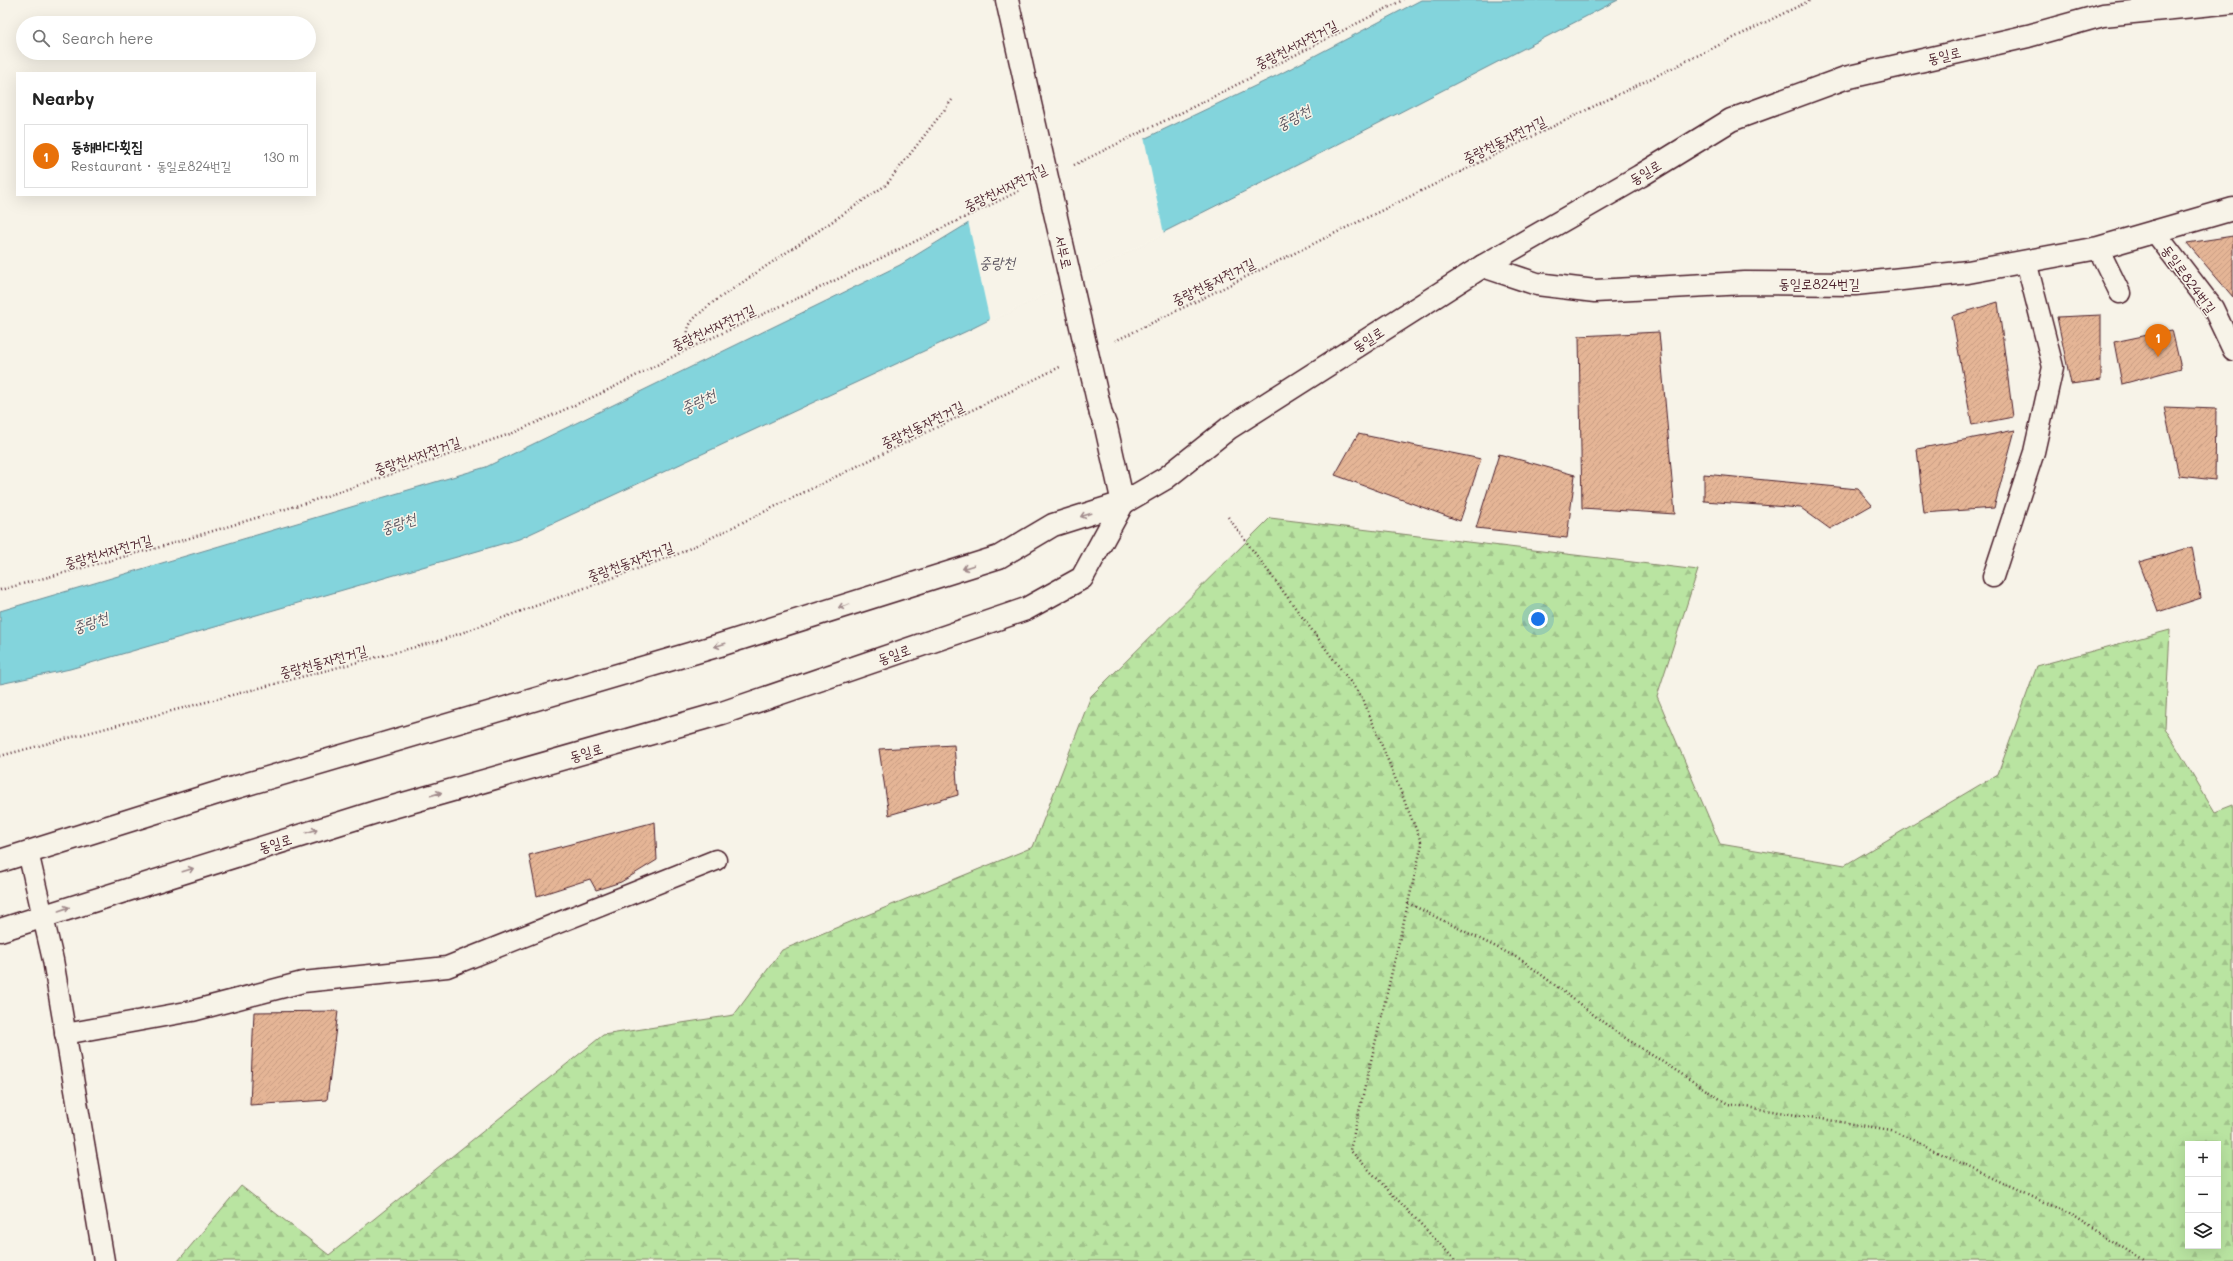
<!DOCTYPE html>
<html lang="en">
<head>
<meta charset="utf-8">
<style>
	body { margin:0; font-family:Mali,"Poor Story",sans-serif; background:#f6f6f6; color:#222 }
	.controls { position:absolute; right:12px; bottom:12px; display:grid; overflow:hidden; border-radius:0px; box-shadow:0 4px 16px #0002 }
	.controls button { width:36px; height:36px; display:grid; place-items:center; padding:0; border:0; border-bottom:1px solid #e0e0e0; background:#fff; color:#222; font:20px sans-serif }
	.you { position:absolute; left:1538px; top:619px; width:14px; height:14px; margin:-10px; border:3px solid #fff; border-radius:50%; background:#1a73e8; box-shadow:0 0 0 6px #1a73e833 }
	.badge { display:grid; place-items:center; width:26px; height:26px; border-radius:50%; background:#db2777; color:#fff; font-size:13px; font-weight:700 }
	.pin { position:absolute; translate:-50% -33px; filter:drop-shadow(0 1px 2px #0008) }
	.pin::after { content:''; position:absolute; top:21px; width:14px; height:12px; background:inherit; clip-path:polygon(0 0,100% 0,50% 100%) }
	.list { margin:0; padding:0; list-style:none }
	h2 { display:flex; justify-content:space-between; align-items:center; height:52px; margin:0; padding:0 16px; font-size:17px }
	h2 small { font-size:13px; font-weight:400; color:#767676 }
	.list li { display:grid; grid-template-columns:26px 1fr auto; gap:12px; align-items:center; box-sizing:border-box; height:64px; margin:0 8px 8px; padding:0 8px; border:1px solid #e0e0e0; border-radius:0px }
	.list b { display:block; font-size:15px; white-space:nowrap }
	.list p { margin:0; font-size:13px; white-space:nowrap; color:#767676 }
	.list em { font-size:13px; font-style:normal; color:#767676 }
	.icon { flex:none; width:22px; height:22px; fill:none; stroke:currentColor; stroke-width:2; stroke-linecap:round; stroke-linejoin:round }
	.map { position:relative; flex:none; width:2233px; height:1261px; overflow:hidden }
	.search { position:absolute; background:#fff; box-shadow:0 4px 16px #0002; left:16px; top:16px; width:300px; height:44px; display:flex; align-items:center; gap:10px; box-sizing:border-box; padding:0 14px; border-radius:22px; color:#767676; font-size:15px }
	.panel { position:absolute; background:#fff; box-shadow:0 4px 16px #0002; left:16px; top:72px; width:300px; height:124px; border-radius:0px }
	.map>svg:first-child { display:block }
	.forest { fill:url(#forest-firs); stroke:#828266; fill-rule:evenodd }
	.water { fill:#83d4dc; stroke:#6c8c95 }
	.pier { fill:#f7f3e8 }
	.building { fill:url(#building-hatch); stroke:#4a1f2b }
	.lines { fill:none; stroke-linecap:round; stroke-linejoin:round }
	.lane-casing { stroke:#4a1f2b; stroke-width:23 }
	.street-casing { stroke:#4a1f2b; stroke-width:25 }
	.secondary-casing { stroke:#4a1f2b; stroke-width:25 }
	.path { stroke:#4a1f2b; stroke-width:2.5; stroke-dasharray:1 3; stroke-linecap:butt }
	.lane { stroke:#f7f3e8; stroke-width:20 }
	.street { stroke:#f7f3e8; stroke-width:22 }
	.secondary { stroke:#f7f3e8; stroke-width:22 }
	.secondary-bridge-casing { stroke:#4a1f2b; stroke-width:25; stroke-linecap:butt }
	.secondary-bridge { stroke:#f7f3e8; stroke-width:22 }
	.oneway { stroke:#a0898a }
	.labels { text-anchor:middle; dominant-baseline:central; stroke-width:3; stroke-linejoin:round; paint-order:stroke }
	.street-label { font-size:14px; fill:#4a1f2b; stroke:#f7f3e8 }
	.water-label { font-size:15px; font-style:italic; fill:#5b5560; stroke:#f7f3e8 }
</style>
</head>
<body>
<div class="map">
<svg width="2233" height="1261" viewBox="0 0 2233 1261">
	<defs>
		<pattern id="forest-firs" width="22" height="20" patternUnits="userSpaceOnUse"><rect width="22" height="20" fill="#b9e4a1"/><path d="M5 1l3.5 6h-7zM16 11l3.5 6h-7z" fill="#a1c38b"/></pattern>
		<pattern id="building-hatch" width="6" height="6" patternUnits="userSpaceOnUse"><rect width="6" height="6" fill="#e5b596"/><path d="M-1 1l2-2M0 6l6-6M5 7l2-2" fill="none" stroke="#c69b81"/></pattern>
	</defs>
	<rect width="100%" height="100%" fill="#f7f3e8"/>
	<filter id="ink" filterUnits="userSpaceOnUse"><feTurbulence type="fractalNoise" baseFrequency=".025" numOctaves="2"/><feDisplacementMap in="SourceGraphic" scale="8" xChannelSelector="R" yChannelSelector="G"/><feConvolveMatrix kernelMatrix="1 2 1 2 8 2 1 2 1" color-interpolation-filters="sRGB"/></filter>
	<g filter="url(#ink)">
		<path class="forest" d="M1270,518L1698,570L1657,696L1720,844L1845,865L1998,774L2037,666L2170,630L2165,728L2215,812L2233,805V1261H178L241,1186L329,1255L603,1035L734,1015L782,950L1033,847L1091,696ZM2188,1144H2218V1246H2188Z"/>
		<path class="water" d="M1421,0H1618L1315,156L967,331L519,539L70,669L0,684V611L486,467L900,265L972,221L1278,75Z"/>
		<path class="pier" d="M1144,137L1164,234L990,322L968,221Z"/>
		<g class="building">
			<path d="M2233,236V297L2187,243Z"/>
			<path d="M1998,302L2013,417L1972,425L1952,316Z"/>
			<path d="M2101,315V380L2071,384L2057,317Z"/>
			<path d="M2172,330L2181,368L2122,384L2114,342Z"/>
			<path d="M1659,332L1675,514L1582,508L1579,336Z"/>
			<path d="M2164,407L2216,409L2215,480L2179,476Z"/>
			<path d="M2015,430L1994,508L1924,513L1917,449Z"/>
			<path d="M1358,434L1481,459L1460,521L1335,475Z"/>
			<path d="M1499,454L1575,475L1567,538L1476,528Z"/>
			<path d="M1704,474L1858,489L1872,505L1830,529L1801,508L1704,501Z"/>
			<path d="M2192,547L2201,598L2158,612L2139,562Z"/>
			<path d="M954,745L958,795L889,815L879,749Z"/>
			<path d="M655,822L657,860L621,882L596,890L590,879L537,896L529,855Z"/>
			<path d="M338,1011L327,1100L250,1105L254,1012Z"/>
		</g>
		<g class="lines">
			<defs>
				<g id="lane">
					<path d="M2154,231L2213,308L2233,350"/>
					<path d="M2098,248L2120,293"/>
					<path d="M1993,577L2034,452L2053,367L2026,261"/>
					<path d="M28,852L53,960L104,1261"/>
					<path d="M65,1034L192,1011L303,982L447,967L716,860"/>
				</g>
				<path id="street" d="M1483,266L1537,284L1595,291L1745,283L1855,284L1968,272L2098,248L2233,209"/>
				<g id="secondary">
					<path d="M1007,0L1029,99"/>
					<path d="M1101,414L1106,427L1123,503"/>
					<path d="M0,861L220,792L720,645L999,557L1053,525L1123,503L1166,478L1229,428L1483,266L1640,176L1731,120L1845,78L2028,36L2103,15L2233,2"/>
					<path d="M0,930L379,811L722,713L1026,609L1082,578L1123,503"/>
				</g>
			</defs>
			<use href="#lane" class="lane-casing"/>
			<use href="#street" class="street-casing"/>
			<use href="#secondary" class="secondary-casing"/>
			<g class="path">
				<path d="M1074,165L1199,104L1403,0"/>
				<path d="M1115,341L1811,0"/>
				<path d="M690,348C682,323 695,318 712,303L886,185L952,100"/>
				<path d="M1228,517L1363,699L1422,844L1350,1150L1456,1261"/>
				<path d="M0,590L160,547L312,501L513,433L606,391L690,348L809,293L1019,191"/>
				<path d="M0,756L442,640L678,554L1060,367"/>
				<path d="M1408,903L1522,960L1616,1032L1728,1104L1891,1130L2073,1216L2144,1261"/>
			</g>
			<use href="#lane" class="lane"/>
			<use href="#street" class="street"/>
			<use href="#secondary" class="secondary"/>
			<defs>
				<path id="secondary-bridge" d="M1029,99L1101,414"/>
			</defs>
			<use href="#secondary-bridge" class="secondary-bridge-casing"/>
			<use href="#secondary-bridge" class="secondary-bridge"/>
		</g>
		<defs><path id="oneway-shaft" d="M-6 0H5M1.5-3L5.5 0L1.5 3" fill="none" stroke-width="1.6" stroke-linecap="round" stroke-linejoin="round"/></defs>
		<g class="oneway">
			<use href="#oneway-shaft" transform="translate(1086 515) rotate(163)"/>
			<use href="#oneway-shaft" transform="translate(968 567) rotate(162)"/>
			<use href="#oneway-shaft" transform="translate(844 606) rotate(163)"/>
			<use href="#oneway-shaft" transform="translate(720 645) rotate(163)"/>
			<use href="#oneway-shaft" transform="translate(436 794) rotate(-16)"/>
			<use href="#oneway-shaft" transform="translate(312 831) rotate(-17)"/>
			<use href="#oneway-shaft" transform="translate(188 870) rotate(-17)"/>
			<use href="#oneway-shaft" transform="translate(64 909) rotate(-19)"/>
		</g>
	</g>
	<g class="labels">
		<g class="street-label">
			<text transform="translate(1296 44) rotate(-27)">중랑천서자전거길</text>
			<text transform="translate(1944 55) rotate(-13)">동일로</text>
			<text transform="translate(1504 139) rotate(-26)">중랑천동자전거길</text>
			<text transform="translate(1645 172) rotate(-31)">동일로</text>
			<text transform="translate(1005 187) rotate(-26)">중랑천서자전거길</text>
			<text transform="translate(1064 252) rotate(77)">서부로</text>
			<text transform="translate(2189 279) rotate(54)">동일로824번길</text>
			<text transform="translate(1213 281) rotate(-26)">중랑천동자전거길</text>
			<text x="1819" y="283">동일로824번길</text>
			<text transform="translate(713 327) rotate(-25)">중랑천서자전거길</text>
			<text transform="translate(1368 339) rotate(-33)">동일로</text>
			<text transform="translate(922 424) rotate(-26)">중랑천동자전거길</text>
			<text transform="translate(417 455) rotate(-19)">중랑천서자전거길</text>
			<text transform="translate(108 551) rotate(-16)">중랑천서자전거길</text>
			<text transform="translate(630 561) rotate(-20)">중랑천동자전거길</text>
			<text transform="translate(894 654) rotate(-19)">동일로</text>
			<text transform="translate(323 661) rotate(-15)">중랑천동자전거길</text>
			<text transform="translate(586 752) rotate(-16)">동일로</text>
			<text transform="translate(275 843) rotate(-17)">동일로</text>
		</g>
		<g class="water-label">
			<text transform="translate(1293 117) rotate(-28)">중랑천</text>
			<text x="997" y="262">중랑천</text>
			<text transform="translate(698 401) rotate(-25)">중랑천</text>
			<text transform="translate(398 523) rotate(-18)">중랑천</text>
			<text transform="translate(90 622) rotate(-18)">중랑천</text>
		</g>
	</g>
</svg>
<div class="controls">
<button>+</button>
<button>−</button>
<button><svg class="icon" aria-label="layers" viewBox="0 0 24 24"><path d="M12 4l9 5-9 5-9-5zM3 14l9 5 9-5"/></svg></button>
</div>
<div class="you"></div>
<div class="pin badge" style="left:2158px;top:357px;background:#e8710a">1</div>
<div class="search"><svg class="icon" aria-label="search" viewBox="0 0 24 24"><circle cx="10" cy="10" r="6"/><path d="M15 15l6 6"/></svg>Search here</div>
<section class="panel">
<h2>Nearby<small></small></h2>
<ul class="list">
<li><span class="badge" style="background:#e8710a">1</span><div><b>동해바다횟집</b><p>Restaurant · 동일로824번길</p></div><em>130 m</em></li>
</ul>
</section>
</div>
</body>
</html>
